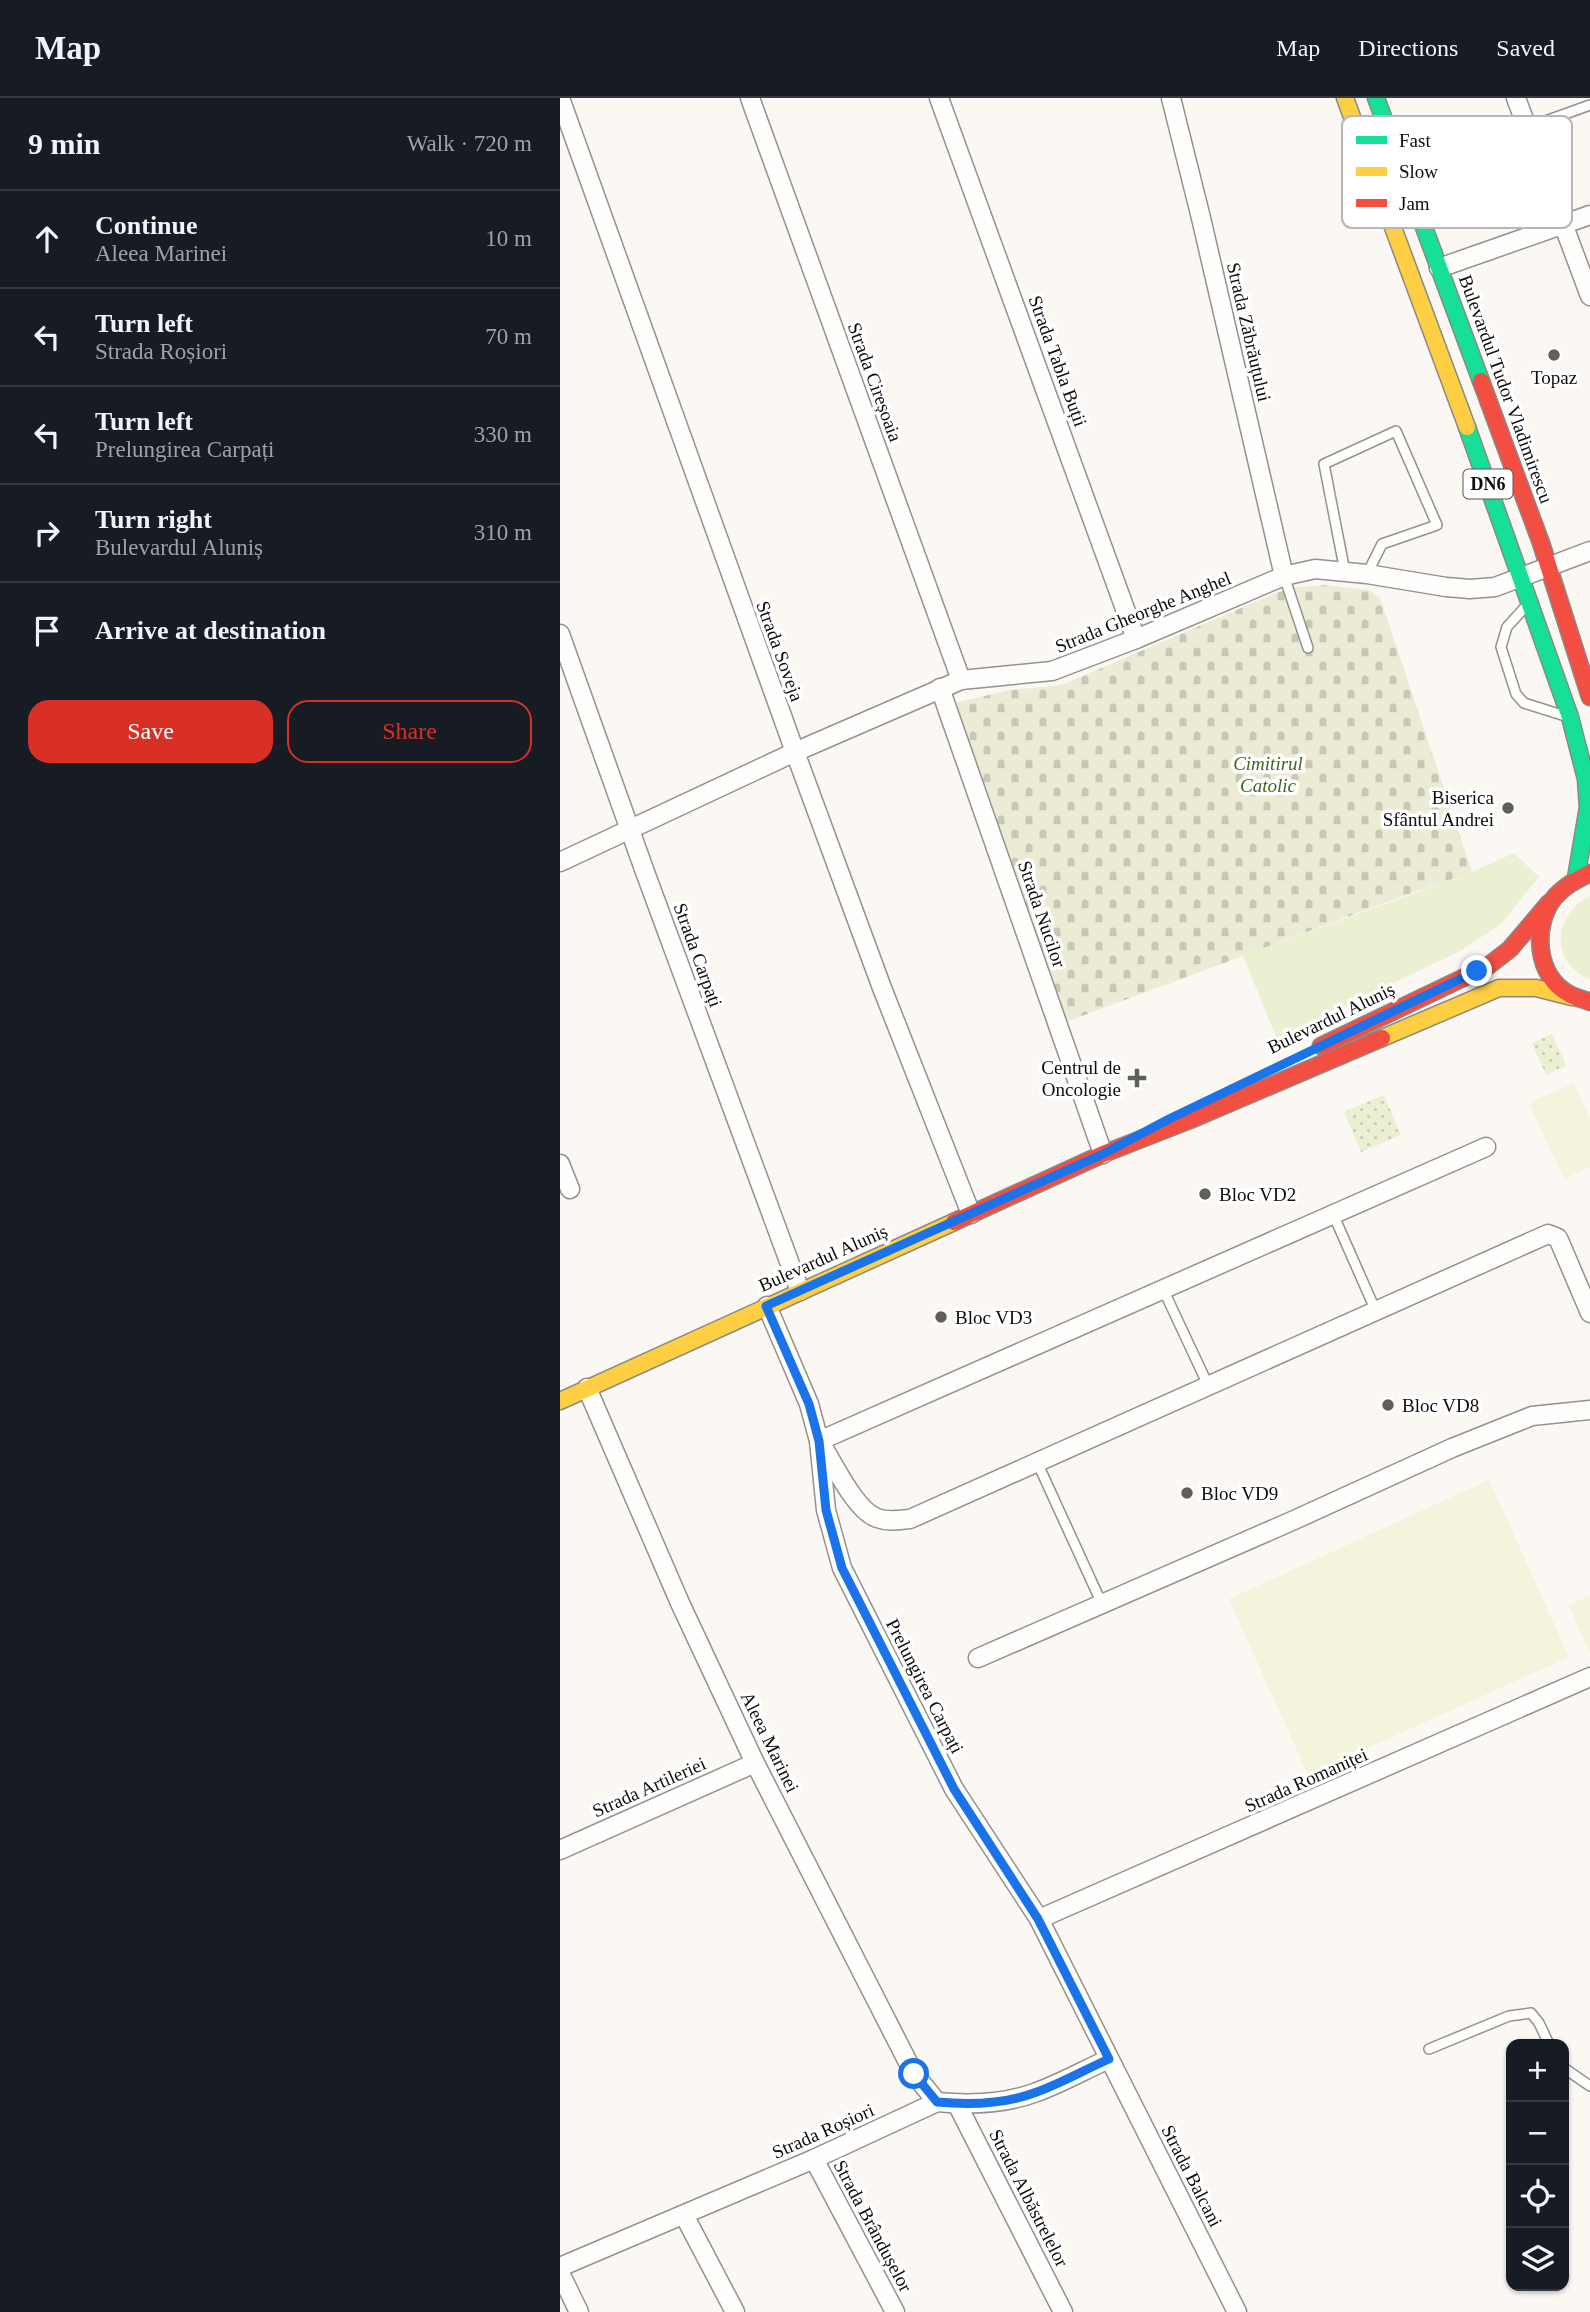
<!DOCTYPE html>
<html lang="en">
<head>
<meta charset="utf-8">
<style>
	body { margin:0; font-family:"Times New Roman",serif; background:#20242c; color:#f1f3f6 }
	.controls { position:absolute; right:21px; bottom:21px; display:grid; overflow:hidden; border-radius:14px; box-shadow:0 2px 5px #0004 }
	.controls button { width:63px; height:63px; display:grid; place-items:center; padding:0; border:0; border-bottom:2px solid #363941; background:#171b24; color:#f1f3f6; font:35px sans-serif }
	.stop { position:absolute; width:21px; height:21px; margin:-16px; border:5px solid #1a73e8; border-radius:50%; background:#fff }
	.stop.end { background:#1a73e8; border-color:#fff; box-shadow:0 2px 7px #0008 }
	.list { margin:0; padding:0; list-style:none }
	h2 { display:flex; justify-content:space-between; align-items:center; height:91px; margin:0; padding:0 28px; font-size:30px }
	h2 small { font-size:23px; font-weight:400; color:#9ea1a6 }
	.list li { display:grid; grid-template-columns:46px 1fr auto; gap:21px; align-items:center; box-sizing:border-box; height:98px; padding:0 28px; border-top:2px solid #363941 }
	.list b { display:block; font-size:26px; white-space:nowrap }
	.list p { margin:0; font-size:23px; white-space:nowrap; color:#9ea1a6 }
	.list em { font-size:23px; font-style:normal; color:#9ea1a6 }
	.actions { display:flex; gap:14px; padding:21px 28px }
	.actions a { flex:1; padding:16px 0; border:2px solid #d93025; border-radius:21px; text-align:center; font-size:24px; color:#d93025 }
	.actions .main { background:#d93025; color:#fff }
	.icon { flex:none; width:38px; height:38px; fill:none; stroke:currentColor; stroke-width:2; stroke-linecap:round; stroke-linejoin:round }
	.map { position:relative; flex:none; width:1030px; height:2214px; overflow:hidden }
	header { display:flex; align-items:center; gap:42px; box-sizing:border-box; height:98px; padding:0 35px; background:#171b24; border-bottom:2px solid #363941 }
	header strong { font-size:33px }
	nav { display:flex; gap:38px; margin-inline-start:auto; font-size:24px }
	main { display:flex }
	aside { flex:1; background:#171b24 }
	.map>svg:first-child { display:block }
	.grass { fill:#ebf0d2 }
	.cemetery { fill:url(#cemetery-stones) }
	.park { fill:url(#park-dots) }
	.pitch { fill:#f3f4db }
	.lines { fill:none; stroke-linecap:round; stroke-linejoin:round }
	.lane-casing { stroke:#949290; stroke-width:12 }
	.street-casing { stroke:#949290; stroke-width:21 }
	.fast-casing { stroke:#8b8987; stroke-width:19 }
	.slow-casing { stroke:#8b8987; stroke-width:19 }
	.jam-casing { stroke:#8b8987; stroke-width:19 }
	.lane { stroke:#fefefd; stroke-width:9 }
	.street { stroke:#fefefd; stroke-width:18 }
	.fast { stroke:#16e098; stroke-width:16 }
	.slow { stroke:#ffcf43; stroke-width:16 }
	.jam { stroke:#f24e42; stroke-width:16 }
	.route { stroke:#1a73e8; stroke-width:9 }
	.poi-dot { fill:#605f5d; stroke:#fff; stroke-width:2.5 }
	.labels { text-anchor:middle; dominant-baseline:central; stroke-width:7; stroke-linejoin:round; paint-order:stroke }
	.shield { fill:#fff; stroke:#565656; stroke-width:2 }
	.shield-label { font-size:18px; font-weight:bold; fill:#0d0d0d }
	.street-label { font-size:19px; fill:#0d0d0d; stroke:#fff }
	.poi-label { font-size:19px; fill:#0d0d0d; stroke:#fff; text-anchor:start }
	.park-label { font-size:19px; font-style:italic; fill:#3f661d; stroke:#fff }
	.key { fill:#fff; stroke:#b6b6b6; stroke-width:2 }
	.key-label { font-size:19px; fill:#0d0d0d }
</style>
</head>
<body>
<header>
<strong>Map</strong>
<nav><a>Map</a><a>Directions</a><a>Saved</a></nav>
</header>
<main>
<aside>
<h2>9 min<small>Walk · 720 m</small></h2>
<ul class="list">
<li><svg class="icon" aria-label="ahead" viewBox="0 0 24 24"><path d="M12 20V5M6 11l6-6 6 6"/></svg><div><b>Continue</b><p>Aleea Marinei</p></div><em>10 m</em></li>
<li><svg class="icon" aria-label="left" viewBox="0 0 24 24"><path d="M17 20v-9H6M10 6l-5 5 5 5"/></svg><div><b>Turn left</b><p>Strada Roșiori</p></div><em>70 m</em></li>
<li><svg class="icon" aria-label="left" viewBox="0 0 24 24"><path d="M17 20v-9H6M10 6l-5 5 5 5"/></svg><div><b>Turn left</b><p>Prelungirea Carpați</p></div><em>330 m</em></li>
<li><svg class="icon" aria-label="right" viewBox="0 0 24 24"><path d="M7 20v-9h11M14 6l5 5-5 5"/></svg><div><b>Turn right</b><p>Bulevardul Aluniș</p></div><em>310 m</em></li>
<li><svg class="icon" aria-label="arrive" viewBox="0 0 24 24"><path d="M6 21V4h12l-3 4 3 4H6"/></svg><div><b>Arrive at destination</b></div></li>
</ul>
<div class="actions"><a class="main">Save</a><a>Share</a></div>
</aside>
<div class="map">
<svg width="1030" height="2214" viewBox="0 0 1030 2214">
	<defs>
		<pattern id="cemetery-stones" width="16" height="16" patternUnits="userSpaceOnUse" patternTransform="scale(1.75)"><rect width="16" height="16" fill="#ebebd6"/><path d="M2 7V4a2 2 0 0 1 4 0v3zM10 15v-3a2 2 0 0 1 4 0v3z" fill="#c8c8b6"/></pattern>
		<pattern id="park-dots" width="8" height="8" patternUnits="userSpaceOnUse" patternTransform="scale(1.75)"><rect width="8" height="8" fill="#ebf0d2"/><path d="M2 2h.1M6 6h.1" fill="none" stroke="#c8cdb3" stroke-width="1.8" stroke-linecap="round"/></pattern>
	</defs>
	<rect width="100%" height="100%" fill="#fbf7f2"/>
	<g class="grass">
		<path d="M954,755L979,779L941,826L900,853L717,941L683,858L912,774Z"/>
		<path d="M1030,798V881C989,865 993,816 1030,798Z"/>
	</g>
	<path class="cemetery" d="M766,487L808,492L820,500L912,774L832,802L506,924L395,605L450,592L502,587L728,490Z"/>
	<g class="park">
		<path d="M992,936L1006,968L986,977L972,945Z"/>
		<path d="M824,997L841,1037L801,1054L784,1014Z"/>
	</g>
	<g class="pitch">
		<path d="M1014,985L1030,1021V1069L1004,1081L969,1005Z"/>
		<path d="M929,1382L1009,1559L748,1677L669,1501Z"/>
		<path d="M1030,1498V1556L1009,1507Z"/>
	</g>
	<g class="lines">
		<defs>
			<g id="lane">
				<path d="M966,30L1030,7"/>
				<path d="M785,474L764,366L836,333L877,427L822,446L807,476"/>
				<path d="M724,478L748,550"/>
				<path d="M966,508L947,529L941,549L956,596L964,605L1002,617"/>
				<path d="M773,1116L815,1211"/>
				<path d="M603,1191L648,1287"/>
				<path d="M477,1364L542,1506"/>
				<path d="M869,1951L949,1918L971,1915L979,1925L989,1946"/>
				<path d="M1004,1970L1030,1988"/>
			</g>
			<g id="street">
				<path d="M0,0L235,654L322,890L411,1116"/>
				<path d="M190,0L401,582"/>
				<path d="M379,0L576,541"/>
				<path d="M611,0L641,120L724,478"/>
				<path d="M956,0L1030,198"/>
				<path d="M879,170L1030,117"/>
				<path d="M0,536L85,774L240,1193"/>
				<path d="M380,590L543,1056"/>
				<path d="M0,764L235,654L401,582L492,573L576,541L724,478L755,471L807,476L886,489L910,491L935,489L1030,453"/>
				<path d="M0,1066L10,1091"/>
				<path d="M207,1208L249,1306L259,1343L266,1412L282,1470L394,1691L479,1821L677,2214"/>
				<path d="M27,1290L120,1505L195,1665L354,1976L377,2004"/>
				<path d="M259,1343L926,1049"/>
				<path d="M261,1346C274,1366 295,1412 317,1420C328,1424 338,1422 350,1421L988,1136L998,1140L1030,1215"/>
				<path d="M418,1560L732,1423L892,1350L972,1318L1030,1312"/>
				<path d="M0,1752L195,1665"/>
				<path d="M479,1821L1030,1579"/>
				<path d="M397,2006L503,2214"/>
				<path d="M254,2061L335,2214"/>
				<path d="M124,2117L175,2214"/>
				<path d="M0,2169L254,2061L377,2004C409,2007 444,2006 474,1995C500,1986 524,1972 549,1961"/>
				<path d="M0,2175L19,2214"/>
			</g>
			<g id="fast">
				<path d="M816,0L921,283"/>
				<path d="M907,329L1010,619L1026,681L1028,709L1016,780"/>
			</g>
			<g id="slow">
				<path d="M785,0L907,329"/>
				<path d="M822,940L939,890H976L1012,899"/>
				<path d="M0,1303L394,1124"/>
			</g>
			<g id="jam">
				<path d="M921,283L981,445L1030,599"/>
				<path d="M1030,775C1016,782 1004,788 994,800C972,828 976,879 1009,896C1016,900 1023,901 1030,904"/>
				<path d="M761,948L928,868L950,851L989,805"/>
				<path d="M394,1124L543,1056L630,1022L822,940"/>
			</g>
		</defs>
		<use href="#lane" class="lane-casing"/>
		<use href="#street" class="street-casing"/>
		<use href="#fast" class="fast-casing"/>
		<use href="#slow" class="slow-casing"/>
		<use href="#jam" class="jam-casing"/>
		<use href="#lane" class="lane"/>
		<use href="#street" class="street"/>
		<use href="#fast" class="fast"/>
		<use href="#slow" class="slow"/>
		<use href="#jam" class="jam"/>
	</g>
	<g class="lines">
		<path class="route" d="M354,1976L377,2004C409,2007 444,2006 474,1995C500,1986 524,1972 549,1961L478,1821L394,1691L282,1470L266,1412L259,1343L249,1306L206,1208L543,1056L609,1021L917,873"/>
	</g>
	<g class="poi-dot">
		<circle cx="994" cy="257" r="7"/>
		<circle cx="948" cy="710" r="7"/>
		<path d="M573.5 969.5h7v7h7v7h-7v7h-7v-7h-7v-7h7z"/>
		<circle cx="645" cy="1096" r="7"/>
		<circle cx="381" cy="1219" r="7"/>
		<circle cx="828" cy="1307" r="7"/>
		<circle cx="627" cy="1395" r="7"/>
	</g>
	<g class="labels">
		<rect class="shield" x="903.5" y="371.5" width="49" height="29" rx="5"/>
		<g class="shield-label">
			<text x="928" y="386">DN6</text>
		</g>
		<g class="street-label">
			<text transform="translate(689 234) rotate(77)">Strada Zăbrăuțului</text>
			<text transform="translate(498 263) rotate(70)">Strada Tabla Buții</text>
			<text transform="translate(315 284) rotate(70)">Strada Cireșoaia</text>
			<text transform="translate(946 291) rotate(70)">Bulevardul Tudor Vladimirescu</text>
			<text transform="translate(583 514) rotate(-22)">Strada Gheorghe Anghel</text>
			<text transform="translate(220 553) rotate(70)">Strada Soveja</text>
			<text transform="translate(482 816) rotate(71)">Strada Nucilor</text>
			<text transform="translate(138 857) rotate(70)">Strada Carpați</text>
			<text transform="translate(771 920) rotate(-26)">Bulevardul Aluniș</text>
			<text transform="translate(263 1160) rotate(-24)">Bulevardul Aluniș</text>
			<text transform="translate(365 1588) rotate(63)">Prelungirea Carpați</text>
			<text transform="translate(210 1644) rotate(64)">Aleea Marinei</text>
			<text transform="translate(746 1682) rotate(-24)">Strada Romaniței</text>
			<text transform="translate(89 1689) rotate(-24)">Strada Artileriei</text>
			<text transform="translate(263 2033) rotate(-24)">Strada Roșiori</text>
			<text transform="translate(632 2078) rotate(63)">Strada Balcani</text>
			<text transform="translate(469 2100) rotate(63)">Strada Albăstrelelor</text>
			<text transform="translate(313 2128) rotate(62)">Strada Brândușelor</text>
		</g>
		<g class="poi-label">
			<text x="994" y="279" text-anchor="middle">Topaz</text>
			<text x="934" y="699" text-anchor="end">Biserica<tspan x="934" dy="22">Sfântul Andrei</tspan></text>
			<text x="561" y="969" text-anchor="end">Centrul de<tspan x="561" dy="22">Oncologie</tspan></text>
			<text x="659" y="1096">Bloc VD2</text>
			<text x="395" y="1219">Bloc VD3</text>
			<text x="842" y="1307">Bloc VD8</text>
			<text x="641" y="1395">Bloc VD9</text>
		</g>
		<g class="park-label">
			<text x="708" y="665">Cimitirul<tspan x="708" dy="22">Catolic</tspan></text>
		</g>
	</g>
	<rect x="782" y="18" width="230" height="112" rx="10" class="key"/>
	<rect x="796" y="38" width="31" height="8" fill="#16e098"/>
	<rect x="796" y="69" width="31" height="9" fill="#ffcf43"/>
	<rect x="796" y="101" width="31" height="8" fill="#f24e42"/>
	<g class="key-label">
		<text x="839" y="49">Fast</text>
		<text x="839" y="80">Slow</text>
		<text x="839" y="112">Jam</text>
	</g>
</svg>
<div class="controls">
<button>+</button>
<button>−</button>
<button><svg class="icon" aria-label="locate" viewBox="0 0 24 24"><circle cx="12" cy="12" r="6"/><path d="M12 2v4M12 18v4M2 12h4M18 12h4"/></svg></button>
<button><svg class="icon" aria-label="layers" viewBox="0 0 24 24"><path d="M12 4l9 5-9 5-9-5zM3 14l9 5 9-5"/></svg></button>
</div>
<div class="stop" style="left:354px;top:1976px"></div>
<div class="stop end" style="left:917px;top:873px"></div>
</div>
</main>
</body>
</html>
